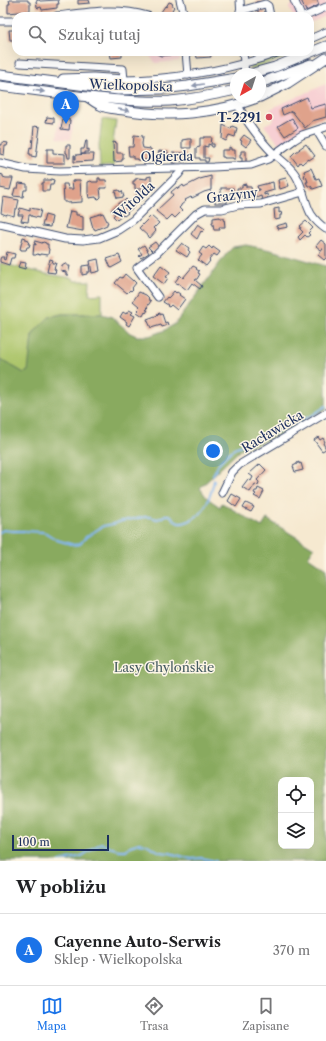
<!DOCTYPE html>
<html lang="pl">
<head>
<meta charset="utf-8">
<style>
	body { margin:0; font-family:"Libre Caslon Text",serif; background:#f2f2f2; color:#202124 }
	.controls { position:absolute; right:12px; bottom:12px; display:grid; overflow:hidden; border-radius:8px; box-shadow:0 4px 16px #0002 }
	.controls button { width:36px; height:36px; display:grid; place-items:center; padding:0; border:0; border-bottom:1px solid #e0e0e0; background:#fff; color:#202124; font:20px sans-serif }
	.compass { position:absolute; left:230px; top:68px; width:36px; height:36px; border-radius:50%; background:#fff; box-shadow:0 4px 16px #0002; rotate:219deg }
	.scale { position:absolute; left:12px; bottom:10px; width:97px; box-sizing:border-box; padding-left:4px; border:2px solid #1b2f5e; border-top:0; font-size:11px; line-height:14px; white-space:nowrap; color:#1b2f5e; -webkit-text-stroke:3px #fcf5e5; paint-order:stroke }
	.you { position:absolute; left:213px; top:451px; width:14px; height:14px; margin:-10px; border:3px solid #fff; border-radius:50%; background:#1a73e8; box-shadow:0 0 0 6px #1a73e833 }
	.badge { display:grid; place-items:center; width:26px; height:26px; border-radius:50%; background:#1a73e8; color:#fff; font-size:13px; font-weight:700 }
	.pin { position:absolute; translate:-50% -33px; filter:drop-shadow(0 1px 2px #0008) }
	.pin::after { content:''; position:absolute; top:21px; width:14px; height:12px; background:inherit; clip-path:polygon(0 0,100% 0,50% 100%) }
	.list { margin:0; padding:0; list-style:none }
	h2 { display:flex; justify-content:space-between; align-items:center; height:52px; margin:0; padding:0 16px; font-size:17px }
	h2 small { font-size:13px; font-weight:400; color:#757577 }
	.list li { display:grid; grid-template-columns:26px 1fr auto; gap:12px; align-items:center; box-sizing:border-box; height:72px; padding:0 16px; border-top:1px solid #e0e0e0 }
	.list b { display:block; font-size:15px; white-space:nowrap }
	.list p { margin:0; font-size:13px; white-space:nowrap; color:#757577 }
	.list em { font-size:13px; font-style:normal; color:#757577 }
	.icon { flex:none; width:22px; height:22px; fill:none; stroke:currentColor; stroke-width:2; stroke-linecap:round; stroke-linejoin:round }
	.map { position:relative; flex:none; width:326px; height:861px; overflow:hidden }
	.search { position:absolute; background:#fff; box-shadow:0 4px 16px #0002; left:12px; right:12px; top:12px; height:44px; display:flex; align-items:center; gap:10px; box-sizing:border-box; padding:0 14px; border-radius:12px; color:#757577; font-size:15px }
	.sheet { height:124px; background:#fff }
	nav { display:flex; justify-content:space-around; align-items:center; box-sizing:border-box; height:56px; border-top:1px solid #e0e0e0; background:#fff; font-size:11px; color:#757577 }
	nav a { display:grid; justify-items:center; gap:2px }
	nav .on { color:#1a73e8 }
	.map>svg:first-child { display:block }
	.built { fill:#f7cfd3 }
	.green { fill:#acc56b; stroke:#647a64 }
	.forest { fill:#89aa5f; stroke:#526c5e; fill-rule:evenodd }
	.lines { fill:none; stroke-linecap:round; stroke-linejoin:round }
	.stream { stroke:#85b8f2; stroke-width:2 }
	.building { fill:#dfa28b }
	.minor-casing { stroke:#3c4b6f; stroke-width:9 }
	.major-casing { stroke:#3c4b6f; stroke-width:11 }
	.minor { stroke:#fff; stroke-width:7 }
	.major { stroke:#fff; stroke-width:9 }
	.oneway { fill:#8d97ae }
	.poi-dot { fill:#d1495b; stroke:#fcf5e5; stroke-width:1.5 }
	.labels { text-anchor:middle; dominant-baseline:central; stroke-width:3; stroke-linejoin:round; paint-order:stroke }
	.street-label { font-size:13px; fill:#1b2f5e; stroke:#fcf5e5 }
	.poi-label { font-size:13px; font-weight:bold; fill:#1b2f5e; stroke:#fcf5e5; text-anchor:end }
	.park-label { font-size:13px; fill:#465c62; stroke:#fcf5e5 }
</style>
</head>
<body>
<div class="map">
<svg width="326" height="861" viewBox="0 0 326 861">
	<rect width="100%" height="100%" fill="#fcf5e5"/>
	<filter id="ink" filterUnits="userSpaceOnUse"><feTurbulence type="fractalNoise" baseFrequency=".025" numOctaves="2"/><feDisplacementMap in="SourceGraphic" scale="8" xChannelSelector="R" yChannelSelector="G"/><feConvolveMatrix kernelMatrix="1 2 1 2 8 2 1 2 1" color-interpolation-filters="sRGB"/></filter>
	<filter id="wash" filterUnits="userSpaceOnUse"><feTurbulence type="fractalNoise" baseFrequency=".012" numOctaves="4" result="noise"/><feDisplacementMap in="SourceGraphic" scale="16" xChannelSelector="R" yChannelSelector="G"/><feGaussianBlur stdDeviation="0.9" result="paint"/><feColorMatrix in="noise" values="0 0 0 0 0 0 0 0 0 0 0 0 0 0 0 0 0 1.4 0 .05"/><feComposite in="paint" operator="in"/></filter>
	<g filter="url(#wash)">
		<rect width="100%" height="100%" fill="#f6e9d0"/>
		<g class="built">
			<path d="M291,0H326V16L310,23V16H293L289,7L293,5Z"/>
			<path d="M129,52H180L181,56L179,61L156,63L147,53L146,55L129,54Z"/>
			<path d="M326,84V118L312,122L281,146L264,125L274,120L270,109Z"/>
			<path d="M60,114L74,116L71,140L57,138Z"/>
		</g>
		<g class="green">
			<path d="M288,52H302L269,64L250,70L249,69L250,66Z"/>
			<path d="M102,119L116,121L113,143L114,166L100,167L99,145Z"/>
			<path d="M0,263L46,274L73,278L74,281H90L89,295L102,294V314H62L49,317L36,330L32,336L29,371L24,373L0,359Z"/>
		</g>
		<path class="forest" d="M246,245L271,250L326,266V409L284,432L258,444L241,449L200,488L207,498L220,507L222,503L262,527L267,519L314,548L308,557L326,569V861H0V359L24,373L28,371L32,336L36,330L49,317L62,314H102L112,317L130,333L137,336H149L163,331L175,324L227,253L233,247ZM281,780H311V846H281Z"/>
		<g class="lines">
			<g class="stream">
				<path d="M213,475L219,463L234,448L278,431L311,416L326,406"/>
				<path d="M0,532L3,530L13,531H24L43,532L46,533L57,540L74,545L80,544L86,537L103,526L113,524L122,521L145,517H150L157,519L161,518L165,515H170C173,518 175,522 179,523C186,524 197,517 201,512C207,506 213,488 214,480"/>
				<path d="M60,861L82,856L101,843L109,847L119,850H126L130,846L139,843L146,844L160,852L170,853L191,859L201,858L216,861"/>
			</g>
		</g>
		<g id="blocks">
			<g class="building">
				<path d="M9,0H28V2H30V11L8,13V4H10Z"/>
				<path d="M39,0L40,1L58,0L59,4H57V8L42,10L41,7L38,8L37,7L36,1Z"/>
				<path d="M78,0H89L90,3L78,4Z"/>
				<path d="M301,0H317L319,5L306,11Z"/>
				<path d="M263,1L266,16H259L256,2Z"/>
				<path d="M169,2L172,3L173,6L174,7L172,10L174,12L172,16H168L161,12L165,6L166,7Z"/>
				<path d="M208,12L209,16H193V14Z"/>
				<path d="M9,30H16V40H10Z"/>
				<path d="M110,52H122V57L111,58Z"/>
				<path d="M155,52H171V53L170,55L161,56L157,54Z"/>
				<path d="M196,52H210L211,57L197,58Z"/>
				<path d="M307,97L311,108L326,104V117L312,121V122L305,128L292,111L283,115L281,109Z"/>
				<path d="M47,117L54,118V123L46,122Z"/>
				<path d="M292,118L298,128L285,136L278,126Z"/>
				<path d="M63,119L70,120L69,130L61,129Z"/>
				<path d="M223,125L231,129L232,126L237,128L235,137L229,135L226,141L222,139Z"/>
				<path d="M34,126L40,127L36,157L31,156V154H29L30,147L32,148Z"/>
				<path d="M134,135L143,136L142,144L143,148L151,149V158H148L149,160H137V159H133V156H129L128,147H133Z"/>
				<path d="M244,135L251,140L246,147L241,143L242,141L240,140Z"/>
				<path d="M204,137H212L211,144H214V147H212L211,145L208,144V147L204,146V158H209L208,162H205V160H200V158H196V148L200,147V138H204Z"/>
				<path d="M188,139H191V148H182V140Z"/>
				<path d="M86,140H87V150L89,149V152H85V154H81V149H84Z"/>
				<path d="M2,142L8,143L7,146H5L4,155L0,154V144L2,145Z"/>
				<path d="M113,142L117,143V153H123V159H122V161L114,162Z"/>
				<path d="M306,144L315,156L309,160L308,159L304,162L302,164L300,162L298,165L291,156L296,151V152L300,149H299Z"/>
				<path d="M66,145H70V158H68L67,153H66Z"/>
				<path d="M229,147L231,148V150H235V159H233V158H224V157H222V150H229Z"/>
				<path d="M47,149H53V153L65,154V163H47Z"/>
				<path d="M159,151L168,152L167,160L157,159Z"/>
				<path d="M241,151H246V162H242V158H240V154H241Z"/>
				<path d="M172,153H186L187,161L176,162V163H172V160H170V155H172Z"/>
				<path d="M86,154H94L93,161L74,162V155H75V159H76V155Z"/>
				<path d="M311,168L316,179L319,178L322,186L313,189L311,186H308L306,182H308L307,179L306,177L305,178L304,176L305,175L304,171Z"/>
				<path d="M0,174L3,175V177L6,178H13L10,190L0,188Z"/>
				<path d="M151,176V186H144V189H135V184H133V181H135V179H137V178L147,179V177Z"/>
				<path d="M211,176V190L204,192L192,198L191,197L185,200L186,201L181,205V206L179,208L182,211L175,218L172,215L167,220L156,211L173,195L171,192L177,187L178,189L183,185L184,187L200,179Z"/>
				<path d="M98,178H100V180H106L107,188H100L101,197L99,199L96,198V197L89,198L88,193V182L91,181L92,182H98Z"/>
				<path d="M286,178L289,186L280,189L278,180Z"/>
				<path d="M51,179L54,180L53,185H50L49,191H42V183H44V180H51Z"/>
				<path d="M75,180H80L81,196H82V202L67,203V202H64L63,184H67L68,189H73L72,181H75Z"/>
				<path d="M273,182L274,190L264,193V195L267,194L268,199L262,200L261,196L256,198L254,191L260,190V189H258L257,186Z"/>
				<path d="M19,183L27,184V190H24L23,197L13,196L15,188H18Z"/>
				<path d="M246,184V187H251L252,195H249V197L243,198V196H238L237,188H242V185Z"/>
				<rect x="221" y="188" width="12" height="8"/>
				<path d="M119,190L120,192L122,191L124,197L117,198L115,191Z"/>
				<path d="M137,191L146,192V196H144L143,200L136,199Z"/>
				<path d="M3,197L19,200L17,209H15L14,216L7,214L6,215L1,213Z"/>
				<path d="M126,199L134,207L127,212L128,213L124,216L123,215L117,220L113,216L115,214L111,210L122,201L123,202Z"/>
				<rect x="215" y="200" width="12" height="3"/>
				<path d="M20,208L30,211V208L41,210L39,218L31,216V215H29L28,222L21,221L23,215H18Z"/>
				<path d="M279,208V213L281,212L282,215H280V219L275,220L274,209Z"/>
				<path d="M70,211L76,212V215H79V216L83,217V231L66,228Z"/>
				<path d="M103,213L108,223H107V225L95,230L94,228H93L90,217Z"/>
				<path d="M45,215L52,217L50,227L42,226Z"/>
				<path d="M151,216L159,223L155,227V226L153,228L156,231L150,238L139,228Z"/>
				<path d="M220,217V218H224L225,227H219L220,230H214L213,224H212V222H213V218Z"/>
				<path d="M306,221L313,228L308,233L310,235L307,237L305,235L300,240L298,237L303,232L300,229L301,227L300,226Z"/>
				<path d="M287,223L288,227L278,229L277,227H276V226Z"/>
				<path d="M198,224L205,229L202,232L201,231L197,239L191,234Z"/>
				<path d="M23,237L26,238V240L29,241L28,244H30L29,247H27L26,250H21V249H20Z"/>
				<path d="M321,240L326,244V258L324,260L318,255L323,249H322L321,250L316,246Z"/>
				<path d="M35,241L42,243L43,242L46,243V244H48V248L49,249L48,255L40,254V255L37,254L36,255H33L34,244L36,245V244L34,243Z"/>
				<path d="M155,242L159,247L153,252L148,247Z"/>
				<path d="M182,243L189,248L188,250L190,252L187,257L176,250Z"/>
				<path d="M144,245L149,253L141,258L139,256L142,254L138,249Z"/>
				<path d="M209,246L212,249L213,247L220,252L217,256L214,254L209,260L210,261L206,266L198,260L202,255L199,253L203,247L206,249Z"/>
				<path d="M7,252L15,254L14,258H11L9,265L0,262V259L1,257H4L3,259L5,260Z"/>
				<path d="M119,255L122,262L111,268L107,259Z"/>
				<path d="M50,259L53,260L52,263H56L54,269L56,270L55,273L47,272Z"/>
				<path d="M98,259L100,271L92,273L90,261Z"/>
				<path d="M20,262L26,263L25,269L18,267Z"/>
				<path d="M65,264H67V266H70L68,275H66V272L61,271L62,265H64Z"/>
				<path d="M89,265L90,272H87V274L82,275V266Z"/>
				<path d="M161,265L170,272L166,277L168,278L164,284L153,276Z"/>
				<path d="M193,266L197,268L196,269L199,271L198,273L200,274L197,279L195,280L202,286L200,289L192,283L187,290L178,283V284L175,282L180,275L183,278Z"/>
				<path d="M125,274L133,281V280L136,283L132,288L133,289L131,291L130,290L127,293L115,283L120,277L122,278Z"/>
				<path d="M174,291L176,293L177,292L180,294L179,295L185,299L177,310L171,305L169,307L167,306L168,305L163,302L167,297L168,298L170,296Z"/>
				<path d="M139,292L146,295L149,298L148,299L151,301L147,307L148,308L146,310H148L146,313L145,312L143,316L137,312L139,310L137,308L139,306L133,301Z"/>
				<path d="M129,310L133,312L131,314L135,316L129,326L126,324L127,322L120,317L123,312L126,314Z"/>
				<path d="M160,313V315L162,314L165,323L167,322L168,325L162,327L161,325L151,328L147,319L158,315L157,314Z"/>
				<path d="M318,437L320,440L323,438L325,442L323,443L326,449L322,451L314,440Z"/>
				<path d="M299,462V464L301,463L303,470L295,472L293,466L297,464V463Z"/>
				<path d="M260,464L266,470L257,480L259,482L258,485L255,484L250,492L242,487L248,479L251,481L253,477L249,474Z"/>
				<path d="M258,488L264,491L260,499L254,496L256,494L254,493L255,491H257Z"/>
				<path d="M232,494L241,499L236,507L228,501Z"/>
				<path d="M246,503L254,507L251,512L243,508Z"/>
			</g>
		</g>
	</g>
	<g filter="url(#ink)">
		<use href="#blocks" fill-opacity="0" stroke="#3c4b6f" stroke-width="1"/>
		<g class="lines">
			<defs>
				<g id="minor">
					<path d="M180,0L184,16"/>
					<path d="M240,0L241,16"/>
					<path d="M294,0L301,16"/>
					<path d="M240,11L265,4L268,6L270,16"/>
					<path d="M57,16C89,12 117,7 148,16"/>
					<path d="M306,16L326,7"/>
					<path d="M0,21H16"/>
					<path d="M310,39L326,32"/>
					<path d="M186,52L188,75"/>
					<path d="M243,52L245,74"/>
					<path d="M20,63L123,69L124,80C177,79 230,70 280,52"/>
					<path d="M238,105C245,120 261,141 272,152C279,159 289,165 295,174C303,186 304,201 311,214C315,220 320,225 326,229"/>
					<path d="M317,131L326,146"/>
					<path d="M0,163L26,169L59,171L213,167L251,165L268,159L294,140L302,135L326,127"/>
					<path d="M0,224L65,239L83,240L99,238L118,230L133,220L179,174L183,168"/>
					<path d="M158,297L137,268L157,253L196,214L205,209H222L238,205L261,204L303,192"/>
					<path d="M222,493L232,472L239,465L326,413"/>
				</g>
				<g id="major">
					<path d="M250,74L275,67L326,46"/>
					<path d="M0,75L118,90L162,89L188,86L236,78"/>
					<path d="M63,79L93,78L124,80"/>
					<path d="M260,83L311,64"/>
					<path d="M0,86C40,91 81,97 121,100C137,101 154,102 170,101C192,99 214,95 236,90"/>
					<path d="M260,97L288,83L326,58"/>
					<path d="M89,98C93,101 96,103 100,105C106,109 116,109 124,110C168,118 215,114 257,98"/>
				</g>
			</defs>
			<use href="#minor" class="minor-casing"/>
			<use href="#major" class="major-casing"/>
			<use href="#minor" class="minor"/>
			<use href="#major" class="major"/>
		</g>
		<defs><path id="oneway-solid" d="M-6-.8H1V-3.2L6.5 0L1 3.2V.8H-6Z"/></defs>
		<g class="oneway">
			<use href="#oneway-solid" transform="translate(198 85) rotate(171)"/>
			<use href="#oneway-solid" transform="translate(39 91) rotate(8)"/>
			<use href="#oneway-solid" transform="translate(124 110) rotate(10)"/>
		</g>
	</g>
	<circle class="poi-dot" cx="269" cy="117" r="4"/>
	<g class="labels">
		<g class="street-label">
			<text transform="translate(131 85) rotate(2)">Wielkopolska</text>
			<text transform="translate(167 156) rotate(-1)">Olgierda</text>
			<text transform="translate(232 195) rotate(-7)">Grażyny</text>
			<text transform="translate(134 200) rotate(-42)">Witolda</text>
			<text transform="translate(272 431) rotate(-31)">Racławicka</text>
		</g>
		<g class="poi-label">
			<text x="261" y="117">T-2291</text>
		</g>
		<g class="park-label">
			<text x="164" y="667">Lasy Chylońskie</text>
		</g>
	</g>
</svg>
<div class="controls">
<button><svg class="icon" aria-label="locate" viewBox="0 0 24 24"><circle cx="12" cy="12" r="6"/><path d="M12 2v4M12 18v4M2 12h4M18 12h4"/></svg></button>
<button><svg class="icon" aria-label="layers" viewBox="0 0 24 24"><path d="M12 4l9 5-9 5-9-5zM3 14l9 5 9-5"/></svg></button>
</div>
<svg class="compass" viewBox="-18 -18 36 36"><path d="M0-13l5 13h-10z" fill="#e53935"/><path d="M0 13l5-13h-10z" fill="#757577"/></svg>
<div class="scale">100 m</div>
<div class="you"></div>
<div class="pin badge" style="left:66px;top:124px">A</div>
<div class="search"><svg class="icon" aria-label="search" viewBox="0 0 24 24"><circle cx="10" cy="10" r="6"/><path d="M15 15l6 6"/></svg>Szukaj tutaj</div>
</div>
<section class="sheet">
<h2>W pobliżu<small></small></h2>
<ul class="list">
<li><span class="badge">A</span><div><b>Cayenne Auto-Serwis</b><p>Sklep · Wielkopolska</p></div><em>370 m</em></li>
</ul>
</section>
<nav>
<a class="on"><svg class="icon" aria-label="map" viewBox="0 0 24 24"><path d="M3 6l6-2 6 2 6-2v14l-6 2-6-2-6 2zM9 4v14M15 6v14"/></svg>Mapa</a>
<a><svg class="icon" aria-label="directions" viewBox="0 0 24 24"><path d="M12 3l9 9-9 9-9-9zM9 14v-3h6M13 9l2 2-2 2"/></svg>Trasa</a>
<a><svg class="icon" aria-label="saved" viewBox="0 0 24 24"><path d="M7 4h10v16l-5-4-5 4z"/></svg>Zapisane</a>
</nav>
</body>
</html>
